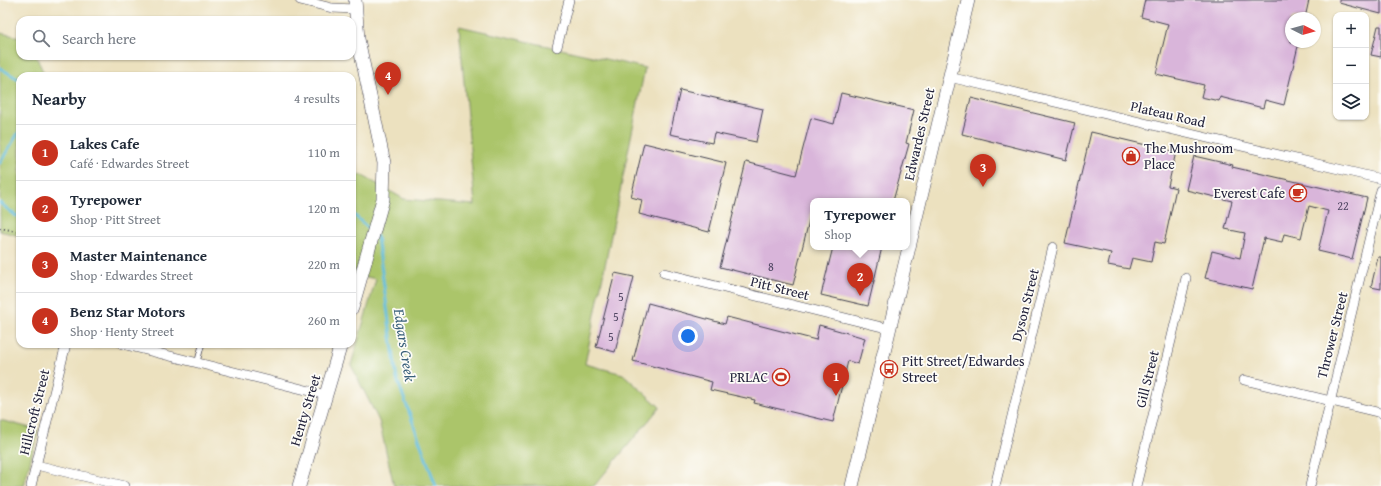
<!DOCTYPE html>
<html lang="en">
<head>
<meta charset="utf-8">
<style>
	body { margin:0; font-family:"Gentium Book Plus",serif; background:#f6f6f7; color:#1f2937 }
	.controls { position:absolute; right:12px; top:12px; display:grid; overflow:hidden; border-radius:8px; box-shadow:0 1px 3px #0004 }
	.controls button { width:36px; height:36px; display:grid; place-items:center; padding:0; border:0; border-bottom:1px solid #e0e1e3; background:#fff; color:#1f2937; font:20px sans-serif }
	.compass { position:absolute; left:1285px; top:12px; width:36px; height:36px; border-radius:50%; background:#fff; box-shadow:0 1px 3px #0004; rotate:96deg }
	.you { position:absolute; left:688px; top:336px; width:14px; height:14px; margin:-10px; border:3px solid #fff; border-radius:50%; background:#1a73e8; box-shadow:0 0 0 6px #1a73e833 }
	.badge { display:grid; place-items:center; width:26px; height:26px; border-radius:50%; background:#c8321e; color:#fff; font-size:13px; font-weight:700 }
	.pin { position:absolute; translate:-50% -33px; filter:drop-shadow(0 1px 2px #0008) }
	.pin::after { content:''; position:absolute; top:21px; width:14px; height:12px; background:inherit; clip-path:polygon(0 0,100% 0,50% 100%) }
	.popup { position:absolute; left:810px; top:198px; width:100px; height:52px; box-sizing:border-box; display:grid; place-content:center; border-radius:8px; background:#fff; filter:drop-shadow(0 1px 3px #0005); font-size:13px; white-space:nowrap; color:#747a83 }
	.popup b { font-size:15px; color:#1f2937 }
	.popup::after { content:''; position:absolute; left:50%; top:100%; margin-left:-8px; border:8px solid transparent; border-top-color:#fff }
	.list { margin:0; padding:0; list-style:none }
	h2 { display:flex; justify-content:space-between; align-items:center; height:52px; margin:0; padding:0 16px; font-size:17px }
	h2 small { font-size:13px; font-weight:400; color:#747a83 }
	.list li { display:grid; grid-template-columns:26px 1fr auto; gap:12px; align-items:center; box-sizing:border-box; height:56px; padding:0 16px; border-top:1px solid #e0e1e3 }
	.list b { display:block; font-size:15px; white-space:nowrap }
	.list p { margin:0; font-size:13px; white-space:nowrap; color:#747a83 }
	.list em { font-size:13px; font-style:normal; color:#747a83 }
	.icon { flex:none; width:22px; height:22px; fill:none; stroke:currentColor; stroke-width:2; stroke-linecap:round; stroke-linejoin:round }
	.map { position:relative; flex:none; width:1381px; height:486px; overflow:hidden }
	.search { position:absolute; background:#fff; box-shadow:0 1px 3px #0004; left:16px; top:16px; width:340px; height:44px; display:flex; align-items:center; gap:10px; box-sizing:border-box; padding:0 14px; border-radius:12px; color:#747a83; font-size:15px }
	.panel { position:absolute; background:#fff; box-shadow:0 1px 3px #0004; left:16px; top:72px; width:340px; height:276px; border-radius:12px }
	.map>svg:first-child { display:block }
	.green { fill:#abc56b; stroke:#667453 }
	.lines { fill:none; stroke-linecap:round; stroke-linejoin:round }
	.stream { stroke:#5dbcdb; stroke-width:3 }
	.building { fill:#d9b5da }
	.lane-casing { stroke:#403f4f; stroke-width:6 }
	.street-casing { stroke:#403f4f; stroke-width:10 }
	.secondary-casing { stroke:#403f4f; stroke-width:14 }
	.path { stroke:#403f4f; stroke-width:2; stroke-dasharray:1 3; stroke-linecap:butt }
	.lane { stroke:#fff; stroke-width:4.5 }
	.street { stroke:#fff; stroke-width:9 }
	.secondary { stroke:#fff; stroke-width:13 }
	.labels { text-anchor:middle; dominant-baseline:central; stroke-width:3.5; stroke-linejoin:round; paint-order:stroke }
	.number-label { font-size:12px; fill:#504763 }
	.street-label { font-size:14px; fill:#22223b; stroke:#fdfcf7 }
	.poi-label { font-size:14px; fill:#22223b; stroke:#fdfcf7; text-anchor:start }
	.water-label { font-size:15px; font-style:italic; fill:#3a607b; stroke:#fdfcf7 }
</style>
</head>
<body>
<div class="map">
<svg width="1381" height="486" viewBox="0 0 1381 486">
	<rect width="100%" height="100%" fill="#fdfcf7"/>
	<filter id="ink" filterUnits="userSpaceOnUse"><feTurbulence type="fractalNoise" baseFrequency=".025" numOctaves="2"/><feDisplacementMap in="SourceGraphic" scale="8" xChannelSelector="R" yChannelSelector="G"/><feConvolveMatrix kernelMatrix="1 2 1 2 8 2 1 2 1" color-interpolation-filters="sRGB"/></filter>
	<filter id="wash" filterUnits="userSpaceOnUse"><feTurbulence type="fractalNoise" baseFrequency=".012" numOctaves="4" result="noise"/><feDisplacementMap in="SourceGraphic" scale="16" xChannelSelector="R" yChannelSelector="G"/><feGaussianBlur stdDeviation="0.9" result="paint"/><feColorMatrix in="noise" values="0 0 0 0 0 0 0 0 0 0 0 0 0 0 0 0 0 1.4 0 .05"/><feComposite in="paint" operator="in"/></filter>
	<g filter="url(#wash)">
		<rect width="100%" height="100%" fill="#ece1bf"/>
		<g class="green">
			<path d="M459,26L645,68L585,364L623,374L660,407L594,486H394L379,421L351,365L376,279L352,274V174L361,175L404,199L475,205Z"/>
			<path d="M0,33L20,37V56H36L45,76H20V236L0,231Z"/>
			<path d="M0,420L38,430L24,486H0Z"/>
		</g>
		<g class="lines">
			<g class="stream">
				<path d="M0,68L20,80"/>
				<path d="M0,163L20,130"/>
				<path d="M0,203L16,216L20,215"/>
				<path d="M352,213L370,230"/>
				<path d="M377,236L397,379L436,486"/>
			</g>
		</g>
		<g id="blocks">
			<g class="building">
				<path d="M1145,0H1309L1305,18H1291V42H1299L1284,105L1265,100L1263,108L1220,97L1219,101L1201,97L1204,85L1156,74L1168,24L1141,17Z"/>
				<path d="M1339,0H1381V14L1339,3Z"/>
				<path d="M1378,26H1381V57L1371,55Z"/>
				<path d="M680,90L763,109L756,142L714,133L712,143L670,134Z"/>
				<path d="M841,93L914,110L906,143L909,144L893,201H813V209H812L793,285L720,267L746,162L796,175L811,118L834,124Z"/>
				<path d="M971,98L1075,123L1066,160L962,134Z"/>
				<path d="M1091,132L1176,152L1168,186L1176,188L1164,244L1155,242L1151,262L1132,258L1129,269L1108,265L1111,253L1065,243Z"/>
				<path d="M644,143L726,163L709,232L639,214L642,200L631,197Z"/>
				<path d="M1194,156L1233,165L1232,167L1367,198L1352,259L1318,251L1328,211L1309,206L1301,238L1284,234L1282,242L1264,238L1252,289L1205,278L1212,251L1240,258L1245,233L1225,229L1232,201L1186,190Z"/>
				<path d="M833,247H882L868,306L821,295Z"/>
				<path d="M1378,257H1381V289L1371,287Z"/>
				<path d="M615,273L634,277L615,352L596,347Z"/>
				<path d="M648,303L725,324L727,317L816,340L819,325L865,338L858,364L848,361L833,422L754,403L755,400L710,390L712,382L633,361Z"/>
			</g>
		</g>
	</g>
	<g filter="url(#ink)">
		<use href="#blocks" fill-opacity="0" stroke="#403f4f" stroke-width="1"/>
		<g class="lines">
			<defs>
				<path id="lane" d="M197,363L202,344"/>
				<g id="street">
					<path d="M300,0L332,8L355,9"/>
					<path d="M557,47L569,0"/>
					<path d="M949,77L1381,179"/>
					<path d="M664,273L890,329"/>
					<path d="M122,344L326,395"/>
					<path d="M1244,380L1381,413"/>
					<path d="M36,465L125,486"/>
					<path d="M31,486L66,344"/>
					<path d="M995,486L1053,247"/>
					<path d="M1136,486L1186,278"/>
					<path d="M1310,486L1381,190"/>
				</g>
				<g id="secondary">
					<path d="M352,308L383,199L384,163L358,39L355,0"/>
					<path d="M299,486L341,344"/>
					<path d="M852,486L968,0"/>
				</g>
			</defs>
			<use href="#lane" class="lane-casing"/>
			<use href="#street" class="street-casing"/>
			<use href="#secondary" class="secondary-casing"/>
			<path class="path" d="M0,228L20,232"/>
			<use href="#lane" class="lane"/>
			<use href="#street" class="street"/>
			<use href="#secondary" class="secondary"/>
		</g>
	</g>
	<defs>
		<symbol id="shop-ring" viewBox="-11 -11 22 22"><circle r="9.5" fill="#fdfcf7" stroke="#c8321e" stroke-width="1.5"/><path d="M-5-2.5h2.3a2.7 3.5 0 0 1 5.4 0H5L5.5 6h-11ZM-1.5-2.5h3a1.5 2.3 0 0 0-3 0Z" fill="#c8321e"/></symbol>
		<symbol id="cafe-ring" viewBox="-11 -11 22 22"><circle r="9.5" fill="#fdfcf7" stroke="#c8321e" stroke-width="1.5"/><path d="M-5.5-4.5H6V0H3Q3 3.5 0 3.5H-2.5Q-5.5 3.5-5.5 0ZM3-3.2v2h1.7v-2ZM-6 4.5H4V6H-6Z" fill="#c8321e"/></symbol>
		<symbol id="bus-ring" viewBox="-11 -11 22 22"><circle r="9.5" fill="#fdfcf7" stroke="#c8321e" stroke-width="1.5"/><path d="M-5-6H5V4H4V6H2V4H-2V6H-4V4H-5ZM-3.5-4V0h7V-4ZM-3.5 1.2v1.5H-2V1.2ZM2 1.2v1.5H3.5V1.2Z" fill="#c8321e"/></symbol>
		<symbol id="stadium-ring" viewBox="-11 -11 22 22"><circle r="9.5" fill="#fdfcf7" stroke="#c8321e" stroke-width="1.5"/><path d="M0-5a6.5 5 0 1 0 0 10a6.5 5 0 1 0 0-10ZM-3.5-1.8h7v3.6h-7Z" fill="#c8321e"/></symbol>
	</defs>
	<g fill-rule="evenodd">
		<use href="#shop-ring" x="1121" y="146" width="20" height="20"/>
		<use href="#cafe-ring" x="1288" y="183" width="20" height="20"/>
		<use href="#bus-ring" x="879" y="359" width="20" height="20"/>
		<use href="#stadium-ring" x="771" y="367" width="20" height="20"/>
	</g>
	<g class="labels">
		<g class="number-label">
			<text x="1343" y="205">22</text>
			<text x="771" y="266">8</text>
			<text x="621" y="296">5</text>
			<text x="616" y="316">5</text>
			<text x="611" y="336">5</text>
		</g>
		<g class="street-label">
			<text transform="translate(1168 114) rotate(13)">Plateau Road</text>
			<text transform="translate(919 134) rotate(-77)">Edwardes Street</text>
			<text transform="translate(780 288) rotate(14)">Pitt Street</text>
			<text transform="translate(1025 305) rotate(-76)">Dyson Street</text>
			<text transform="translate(1332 335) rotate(-76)">Thrower Street</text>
			<text transform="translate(1147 379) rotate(-76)">Gill Street</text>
			<text transform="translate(305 410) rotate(-73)">Henty Street</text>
			<text transform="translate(34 412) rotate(-76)">Hillcroft Street</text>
		</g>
		<g class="poi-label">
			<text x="1144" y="148">The Mushroom<tspan x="1144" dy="16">Place</tspan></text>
			<text x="1285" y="193" text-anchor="end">Everest Cafe</text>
			<text x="902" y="361">Pitt Street/Edwardes<tspan x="902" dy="16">Street</tspan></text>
			<text x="768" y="377" text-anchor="end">PRLAC</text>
		</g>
		<g class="water-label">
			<text transform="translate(405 345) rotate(81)">Edgars Creek</text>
		</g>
	</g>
</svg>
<div class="controls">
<button>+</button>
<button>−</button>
<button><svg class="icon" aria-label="layers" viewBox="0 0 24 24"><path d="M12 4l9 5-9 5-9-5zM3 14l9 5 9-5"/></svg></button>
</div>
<svg class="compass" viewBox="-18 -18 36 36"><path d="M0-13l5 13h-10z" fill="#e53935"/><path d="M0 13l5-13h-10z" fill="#747a83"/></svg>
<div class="you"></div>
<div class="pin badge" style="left:836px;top:396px">1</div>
<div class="pin badge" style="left:860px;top:296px">2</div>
<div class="popup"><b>Tyrepower</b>Shop</div>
<div class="pin badge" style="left:983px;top:187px">3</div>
<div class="pin badge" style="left:388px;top:95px">4</div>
<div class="search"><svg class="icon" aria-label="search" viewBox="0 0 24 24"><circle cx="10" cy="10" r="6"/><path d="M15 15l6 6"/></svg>Search here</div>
<section class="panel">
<h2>Nearby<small>4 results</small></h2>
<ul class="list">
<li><span class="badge">1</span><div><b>Lakes Cafe</b><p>Café · Edwardes Street</p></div><em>110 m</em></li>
<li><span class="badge">2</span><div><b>Tyrepower</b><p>Shop · Pitt Street</p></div><em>120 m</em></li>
<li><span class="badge">3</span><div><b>Master Maintenance</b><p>Shop · Edwardes Street</p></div><em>220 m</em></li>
<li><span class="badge">4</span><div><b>Benz Star Motors</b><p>Shop · Henty Street</p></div><em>260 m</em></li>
</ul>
</section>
</div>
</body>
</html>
